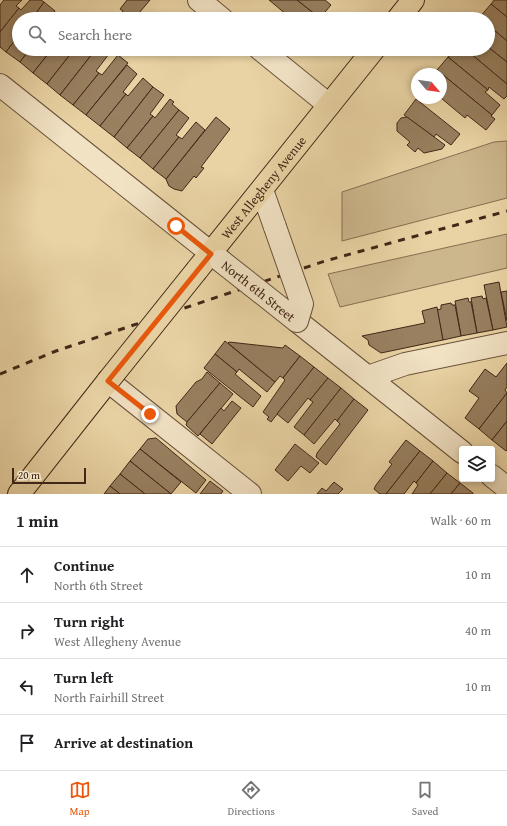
<!DOCTYPE html>
<html lang="en">
<head>
<meta charset="utf-8">
<style>
	body { margin:0; font-family:"Gentium Book Plus",serif; background:#f6f6f6; color:#202124 }
	.controls { position:absolute; right:12px; bottom:12px; display:grid; overflow:hidden; border-radius:4px; box-shadow:0 2px 6px #0003 }
	.controls button { width:36px; height:36px; display:grid; place-items:center; padding:0; border:0; border-bottom:1px solid #e0e0e0; background:#fff; color:#202124; font:20px sans-serif }
	.compass { position:absolute; left:411px; top:68px; width:36px; height:36px; border-radius:50%; background:#fff; box-shadow:0 2px 6px #0003; rotate:119deg }
	.scale { position:absolute; left:12px; bottom:10px; width:74px; box-sizing:border-box; padding-left:4px; border:2px solid #402717; border-top:0; font-size:11px; line-height:14px; white-space:nowrap; color:#402717; -webkit-text-stroke:3px #f1e2c4; paint-order:stroke }
	.stop { position:absolute; width:12px; height:12px; margin:-9px; border:3px solid #ea580c; border-radius:50%; background:#fff }
	.stop.end { background:#ea580c; border-color:#fff; box-shadow:0 1px 4px #0008 }
	.list { margin:0; padding:0; list-style:none }
	h2 { display:flex; justify-content:space-between; align-items:center; height:52px; margin:0; padding:0 16px; font-size:17px }
	h2 small { font-size:13px; font-weight:400; color:#757577 }
	.list li { display:grid; grid-template-columns:26px 1fr auto; gap:12px; align-items:center; box-sizing:border-box; height:56px; padding:0 16px; border-top:1px solid #e0e0e0 }
	.list b { display:block; font-size:15px; white-space:nowrap }
	.list p { margin:0; font-size:13px; white-space:nowrap; color:#757577 }
	.list em { font-size:13px; font-style:normal; color:#757577 }
	.icon { flex:none; width:22px; height:22px; fill:none; stroke:currentColor; stroke-width:2; stroke-linecap:round; stroke-linejoin:round }
	.map { position:relative; flex:none; width:507px; height:494px; overflow:hidden }
	.search { position:absolute; background:#fff; box-shadow:0 2px 6px #0003; left:12px; right:12px; top:12px; height:44px; display:flex; align-items:center; gap:10px; box-sizing:border-box; padding:0 14px; border-radius:22px; color:#757577; font-size:15px }
	.sheet { height:276px; background:#fff }
	nav { display:flex; justify-content:space-around; align-items:center; box-sizing:border-box; height:56px; border-top:1px solid #e0e0e0; background:#fff; font-size:11px; color:#757577 }
	nav a { display:grid; justify-items:center; gap:2px }
	nav .on { color:#ea580c }
	.map>svg:first-child { display:block }
	.green { fill:#ccb68c; stroke:#866e52 }
	.building { fill:#988060; stroke:#402717 }
	.lines { fill:none; stroke-linecap:round; stroke-linejoin:round }
	.minor-casing { stroke:#6a523a; stroke-width:24 }
	.major-casing { stroke:#402717; stroke-width:24 }
	.minor { stroke:#f1e2c4; stroke-width:22 }
	.major { stroke:#e9d3a4; stroke-width:22 }
	.rail { stroke:#402717; stroke-width:3; stroke-dasharray:7 7; stroke-linecap:butt }
	.minor-bridge-casing { stroke:#6a523a; stroke-width:24; stroke-linecap:butt }
	.major-bridge-casing { stroke:#402717; stroke-width:24; stroke-linecap:butt }
	.minor-bridge { stroke:#f1e2c4; stroke-width:22 }
	.major-bridge { stroke:#e9d3a4; stroke-width:22 }
	.route { stroke:#ea580c; stroke-width:5 }
	.labels { text-anchor:middle; dominant-baseline:central; stroke-width:4; stroke-linejoin:round; paint-order:stroke }
	.street-label { font-size:13px; fill:#402717; stroke:#f1e2c4 }
</style>
</head>
<body>
<div class="map">
<svg width="507" height="494" viewBox="0 0 507 494">
	<rect width="100%" height="100%" fill="#e9d3a4"/>
	<filter id="stains"><feTurbulence type="fractalNoise" baseFrequency=".005" numOctaves="4"/><feColorMatrix values="0 0 0 0 .2 0 0 0 0 .09 0 0 0 0 .02 0 0 0 .5 -.17"/></filter>
	<radialGradient id="worn" r=".72"><stop offset=".6" stop-color="#630" stop-opacity="0"/><stop offset="1" stop-color="#630" stop-opacity=".3"/></radialGradient>
	<g class="green">
		<path d="M507,141V198L342,241V192L494,142Z"/>
		<path d="M507,234V268L340,307L328,274Z"/>
	</g>
	<g class="building">
		<path d="M4,0H22L16,6L19,8L0,32V5Z"/>
		<path d="M30,0H41L44,2L32,19H19V35L6,52L0,47V32L19,8L21,10Z"/>
		<path d="M127,0H150L134,19H117L123,11L120,9Z"/>
		<path d="M269,0H297L320,18L292,19Z"/>
		<path d="M297,0H325L331,5L320,18Z"/>
		<path d="M494,0H507V17L491,4Z"/>
		<path d="M44,2L55,11L50,19H32Z"/>
		<path d="M491,4L507,17V41L488,25V19L479,18Z"/>
		<path d="M65,12L74,19H59Z"/>
		<path d="M488,25L507,41V62L488,47Z"/>
		<path d="M19,35V49H30L20,62L6,52Z"/>
		<path d="M488,47L507,62V84L465,49H488Z"/>
		<path d="M30,49H52L33,73L20,62Z"/>
		<path d="M52,49H70L72,52L47,84L33,73Z"/>
		<path d="M79,49H96L60,95L47,84L72,52L75,54Z"/>
		<path d="M96,49L112,50L96,71L99,73L73,105L60,95Z"/>
		<path d="M454,49H465L507,84V96L504,99L489,87L488,90L448,57Z"/>
		<path d="M118,55L128,63L86,115L73,105L99,73L102,75Z"/>
		<path d="M448,57L488,90L485,92L500,105L492,115L437,70Z"/>
		<path d="M127,65L137,74L123,92L126,94L100,126L86,115Z"/>
		<path d="M437,70L492,115L491,116L495,119L486,130L467,115L465,118L441,98V74H434Z"/>
		<path d="M143,78L153,87L114,137L100,126L126,94L128,96Z"/>
		<path d="M153,87L164,95L150,114L153,116L127,148L114,137Z"/>
		<path d="M170,99L174,102L172,104L179,110L140,158L127,148L153,116L155,118Z"/>
		<path d="M416,99L460,134L451,145L436,134L434,137L404,115Z"/>
		<path d="M179,110L189,118L176,135L179,137L153,169L140,158Z"/>
		<path d="M216,117L230,129L201,167L204,168L196,178L194,176L182,191L174,189L169,186L166,179Z"/>
		<path d="M407,117L445,145L442,149L424,153L418,148L415,152L407,145L410,142L397,131V123L401,118Z"/>
		<path d="M196,122L205,130L166,179L153,169L179,137L182,139Z"/>
		<path d="M499,282L507,327L493,330L484,285Z"/>
		<path d="M507,291V321L501,292Z"/>
		<path d="M482,296L483,299L486,298L493,330L477,333L471,298Z"/>
		<path d="M468,298L469,302H471L477,333L461,336L455,301Z"/>
		<path d="M451,303L452,305H455L461,336L443,340L437,310L441,309V305Z"/>
		<path d="M437,307L443,340L381,353L369,345L368,340L362,336L425,323L422,311Z"/>
		<path d="M225,341L275,382L267,392L239,369L237,372L215,354Z"/>
		<path d="M229,342L283,348L285,345L300,356L283,378L280,376L275,382L228,343Z"/>
		<path d="M215,354L237,372L235,374L261,396L253,407L204,368Z"/>
		<path d="M300,356L314,367L271,422L267,419L269,417L263,412L285,380L283,378Z"/>
		<path d="M507,363V387L505,390L507,393L479,429L465,418L479,398L469,391L485,369L496,377Z"/>
		<path d="M314,367L328,378L310,400L308,398L288,423L277,414Z"/>
		<path d="M207,372L220,383L187,422L177,414L176,406L196,382L202,379Z"/>
		<path d="M328,378L341,388L304,435L294,427L313,402L310,400Z"/>
		<path d="M220,383L233,394L198,436L186,425L187,422Z"/>
		<path d="M341,388L354,399L337,421L335,419L314,444L304,435Z"/>
		<path d="M507,393V421L492,440L479,429Z"/>
		<path d="M354,399L368,410L326,465L316,457L317,453L340,424L337,421Z"/>
		<path d="M232,401L241,408L212,444L200,434L221,408L224,411Z"/>
		<path d="M507,421V450L506,451L492,440Z"/>
		<path d="M156,438L206,480L196,493L140,449L148,439Z"/>
		<path d="M406,440L420,451L386,494H380L374,489L376,485L392,464L389,462Z"/>
		<path d="M295,444L319,463L310,473L301,466L288,481L275,470Z"/>
		<path d="M140,449L181,482L171,494L130,461Z"/>
		<path d="M420,451L433,461L416,483L414,481L404,494H386Z"/>
		<path d="M130,461L171,494H145L120,474Z"/>
		<path d="M433,461L447,473L430,494H412L418,485L416,483Z"/>
		<path d="M447,473L460,483L451,494H430Z"/>
		<path d="M120,474L145,494H120L110,486Z"/>
		<path d="M210,481L223,491L221,494H200Z"/>
		<path d="M334,482L343,489L338,494H317L322,488L326,491Z"/>
		<path d="M460,483L473,493V494H451Z"/>
		<path d="M110,486L120,494H104Z"/>
	</g>
	<g class="lines">
		<defs>
			<g id="minor">
				<path d="M199,0L222,19"/>
				<path d="M260,49L329,105"/>
				<path d="M0,85L221,261"/>
				<path d="M262,190L275,227"/>
				<path d="M297,321L462,452"/>
				<path d="M368,377L405,364L507,343"/>
				<path d="M108,381L250,494"/>
				<path d="M492,476L507,488"/>
			</g>
			<g id="major">
				<path d="M398,19L413,0"/>
				<path id="s1" d="M197,270L374,49"/>
				<path d="M19,494L108,381"/>
			</g>
		</defs>
		<use href="#minor" class="minor-casing"/>
		<use href="#major" class="major-casing"/>
		<use href="#minor" class="minor"/>
		<use href="#major" class="major"/>
		<path class="rail" d="M0,374L56,351L325,261L507,211"/>
		<defs>
			<g id="minor-bridge">
				<path id="s2" d="M221,261L297,321L302,304L275,227"/>
			</g>
			<path id="major-bridge" d="M108,381L197,270"/>
		</defs>
		<use href="#minor-bridge" class="minor-bridge-casing"/>
		<use href="#major-bridge" class="major-bridge-casing"/>
		<use href="#minor-bridge" class="minor-bridge"/>
		<use href="#major-bridge" class="major-bridge"/>
	</g>
	<g class="lines">
		<path class="route" d="M150,414L108,381L211,254L176,226"/>
	</g>
	<g class="labels">
		<g class="street-label">
			<text stroke="none"><textPath href="#s1" startOffset="106">West Allegheny Avenue</textPath></text>
			<text stroke="none"><textPath href="#s2" startOffset="48">North 6th Street</textPath></text>
		</g>
	</g>
	<rect width="100%" height="100%" filter="url(#stains)"/>
	<rect width="100%" height="100%" fill="url(#worn)"/>
</svg>
<div class="controls">
<button><svg class="icon" aria-label="layers" viewBox="0 0 24 24"><path d="M12 4l9 5-9 5-9-5zM3 14l9 5 9-5"/></svg></button>
</div>
<svg class="compass" viewBox="-18 -18 36 36"><path d="M0-13l5 13h-10z" fill="#e53935"/><path d="M0 13l5-13h-10z" fill="#757577"/></svg>
<div class="scale">20 m</div>
<div class="stop" style="left:176px;top:226px"></div>
<div class="stop end" style="left:150px;top:414px"></div>
<div class="search"><svg class="icon" aria-label="search" viewBox="0 0 24 24"><circle cx="10" cy="10" r="6"/><path d="M15 15l6 6"/></svg>Search here</div>
</div>
<section class="sheet">
<h2>1 min<small>Walk · 60 m</small></h2>
<ul class="list">
<li><svg class="icon" aria-label="ahead" viewBox="0 0 24 24"><path d="M12 20V5M6 11l6-6 6 6"/></svg><div><b>Continue</b><p>North 6th Street</p></div><em>10 m</em></li>
<li><svg class="icon" aria-label="right" viewBox="0 0 24 24"><path d="M7 20v-9h11M14 6l5 5-5 5"/></svg><div><b>Turn right</b><p>West Allegheny Avenue</p></div><em>40 m</em></li>
<li><svg class="icon" aria-label="left" viewBox="0 0 24 24"><path d="M17 20v-9H6M10 6l-5 5 5 5"/></svg><div><b>Turn left</b><p>North Fairhill Street</p></div><em>10 m</em></li>
<li><svg class="icon" aria-label="arrive" viewBox="0 0 24 24"><path d="M6 21V4h12l-3 4 3 4H6"/></svg><div><b>Arrive at destination</b></div></li>
</ul>
</section>
<nav>
<a class="on"><svg class="icon" aria-label="map" viewBox="0 0 24 24"><path d="M3 6l6-2 6 2 6-2v14l-6 2-6-2-6 2zM9 4v14M15 6v14"/></svg>Map</a>
<a><svg class="icon" aria-label="directions" viewBox="0 0 24 24"><path d="M12 3l9 9-9 9-9-9zM9 14v-3h6M13 9l2 2-2 2"/></svg>Directions</a>
<a><svg class="icon" aria-label="saved" viewBox="0 0 24 24"><path d="M7 4h10v16l-5-4-5 4z"/></svg>Saved</a>
</nav>
</body>
</html>
